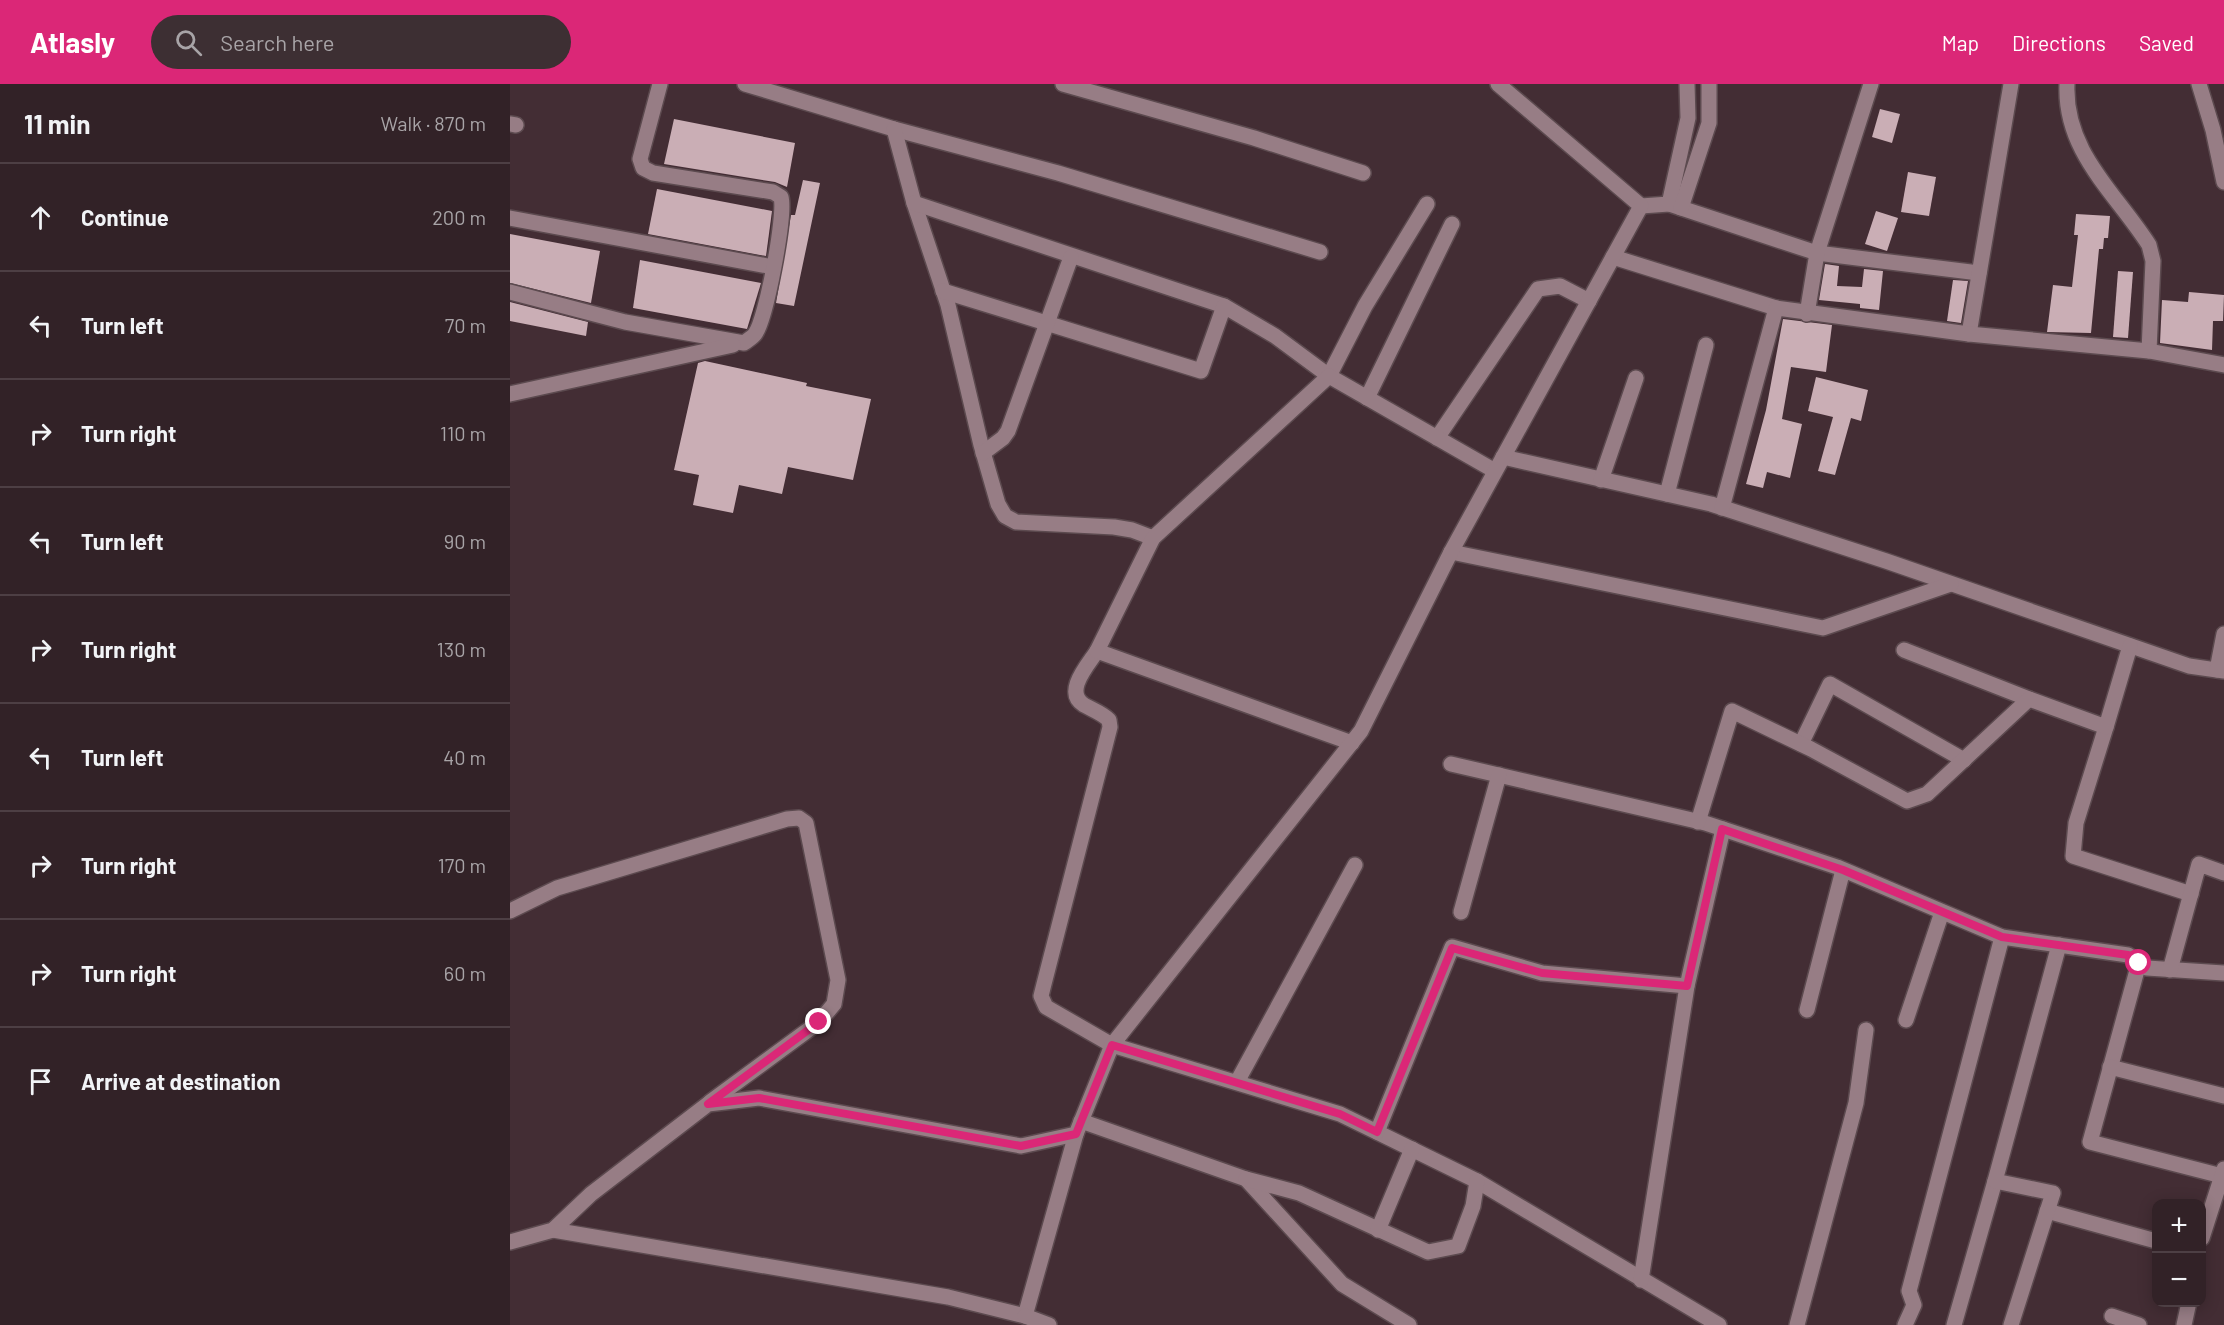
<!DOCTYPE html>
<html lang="en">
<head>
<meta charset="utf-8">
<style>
	body { margin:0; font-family:Barlow,sans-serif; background:#3d2f33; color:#f1f3f6 }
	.controls { position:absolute; right:18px; bottom:18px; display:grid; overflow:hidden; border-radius:12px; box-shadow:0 3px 15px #0003 }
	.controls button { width:54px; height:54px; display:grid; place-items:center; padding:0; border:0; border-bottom:2px solid #4d3f44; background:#322227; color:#f1f3f6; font:30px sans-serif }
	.stop { position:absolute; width:18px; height:18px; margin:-14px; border:4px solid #db2777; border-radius:50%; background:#fff }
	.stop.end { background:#db2777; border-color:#fff; box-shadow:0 2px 6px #0008 }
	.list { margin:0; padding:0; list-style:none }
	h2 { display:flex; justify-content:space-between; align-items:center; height:78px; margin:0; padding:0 24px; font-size:26px }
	h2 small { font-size:20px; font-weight:400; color:#a8a4a7 }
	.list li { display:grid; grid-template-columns:39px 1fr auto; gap:18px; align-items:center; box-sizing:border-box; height:108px; padding:0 24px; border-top:2px solid #4d3f44 }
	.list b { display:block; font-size:22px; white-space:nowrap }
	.list em { font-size:20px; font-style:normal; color:#a8a4a7 }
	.icon { flex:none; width:33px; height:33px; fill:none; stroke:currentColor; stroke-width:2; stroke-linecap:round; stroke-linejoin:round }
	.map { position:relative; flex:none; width:1714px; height:1241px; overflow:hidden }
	header { display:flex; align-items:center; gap:36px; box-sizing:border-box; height:84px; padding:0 30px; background:#db2777; color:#fff }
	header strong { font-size:28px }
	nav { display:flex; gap:33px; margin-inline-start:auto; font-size:21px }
	.search { width:420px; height:54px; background:#3d2f33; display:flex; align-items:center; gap:15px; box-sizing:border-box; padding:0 21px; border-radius:33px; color:#a8a4a7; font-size:22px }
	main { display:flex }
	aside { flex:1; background:#322227 }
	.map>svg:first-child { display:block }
	.building { fill:#caaeb5 }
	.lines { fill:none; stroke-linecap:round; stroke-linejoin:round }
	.minor-casing { stroke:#5c4a4f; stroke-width:18 }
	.minor { stroke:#977d85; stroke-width:15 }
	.route { stroke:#db2777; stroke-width:8 }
</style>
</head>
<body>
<header>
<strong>Atlasly</strong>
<div class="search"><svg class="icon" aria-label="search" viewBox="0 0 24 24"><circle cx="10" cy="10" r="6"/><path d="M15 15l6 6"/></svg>Search here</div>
<nav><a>Map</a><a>Directions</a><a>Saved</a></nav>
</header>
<main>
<aside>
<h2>11 min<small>Walk · 870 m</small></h2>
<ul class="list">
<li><svg class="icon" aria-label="ahead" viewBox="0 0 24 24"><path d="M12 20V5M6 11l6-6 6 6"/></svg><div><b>Continue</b></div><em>200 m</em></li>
<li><svg class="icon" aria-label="left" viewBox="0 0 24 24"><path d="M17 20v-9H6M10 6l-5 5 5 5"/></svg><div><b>Turn left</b></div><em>70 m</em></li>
<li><svg class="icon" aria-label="right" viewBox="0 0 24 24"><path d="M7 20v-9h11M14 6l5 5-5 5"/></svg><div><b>Turn right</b></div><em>110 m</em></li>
<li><svg class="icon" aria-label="left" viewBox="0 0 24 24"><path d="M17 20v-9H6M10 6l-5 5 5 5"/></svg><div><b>Turn left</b></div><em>90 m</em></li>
<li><svg class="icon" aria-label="right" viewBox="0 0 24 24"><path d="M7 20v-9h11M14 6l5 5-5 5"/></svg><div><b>Turn right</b></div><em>130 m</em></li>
<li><svg class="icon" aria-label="left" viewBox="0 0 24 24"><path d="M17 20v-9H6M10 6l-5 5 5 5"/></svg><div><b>Turn left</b></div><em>40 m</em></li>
<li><svg class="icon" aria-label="right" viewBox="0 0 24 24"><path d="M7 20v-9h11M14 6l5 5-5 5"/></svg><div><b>Turn right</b></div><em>170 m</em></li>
<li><svg class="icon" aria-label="right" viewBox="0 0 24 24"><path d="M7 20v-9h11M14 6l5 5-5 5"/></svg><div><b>Turn right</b></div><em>60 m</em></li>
<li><svg class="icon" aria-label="arrive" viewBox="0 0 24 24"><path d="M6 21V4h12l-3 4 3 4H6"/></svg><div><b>Arrive at destination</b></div></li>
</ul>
</aside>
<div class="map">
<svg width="1714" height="1241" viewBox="0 0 1714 1241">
	<rect width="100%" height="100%" fill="#432d34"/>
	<g class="building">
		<path d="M1370,25L1390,30L1382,59L1362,53Z"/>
		<path d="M164,35L285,59L277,103L265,98L154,80Z"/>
		<path d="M1398,88L1426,93L1419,132L1391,128Z"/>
		<path d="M293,96L310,99L284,222L266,219L281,131H285Z"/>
		<path d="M147,105L262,127L256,172L138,150Z"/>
		<path d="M1366,127L1388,134L1377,167L1355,160Z"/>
		<path d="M1566,130L1600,132L1598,154H1594L1593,165H1589L1581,249L1537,248L1543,201L1562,203L1568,151H1564Z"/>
		<path d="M0,150L90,167L81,219L0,199Z"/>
		<path d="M130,176L251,199L237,245L123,224Z"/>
		<path d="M1315,180L1329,182L1327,202L1352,203L1354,185L1373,187L1369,226L1350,224V220L1309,216Z"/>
		<path d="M1608,187L1623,188L1618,254L1603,253Z"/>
		<path d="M1443,196L1458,197L1451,239L1437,237Z"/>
		<path d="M1679,208L1714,211L1713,237H1703L1702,266L1650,259L1652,216L1678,218Z"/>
		<path d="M0,218L78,238L76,252L0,237Z"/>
		<path d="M1273,235L1322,241L1316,288L1281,283L1272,335L1292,340L1280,394L1257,388L1253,404L1236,400L1256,326Z"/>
		<path d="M195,277L297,299L296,302L361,315L343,396L278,383L272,410L229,401L223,429L183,421L189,391L164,386L188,279Z"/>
		<path d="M1306,293L1358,306L1351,337L1341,334L1325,391L1308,387L1323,333L1298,327Z"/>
	</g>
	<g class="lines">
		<defs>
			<g id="minor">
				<path d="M235,0L384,45L548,89L810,168"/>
				<path d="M553,0L744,54L853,89"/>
				<path d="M1557,0C1554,68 1606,109 1639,161L1643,177L1639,267"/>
				<path d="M1689,0L1703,46L1714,98"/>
				<path d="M0,40L6,41"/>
				<path d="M384,45L404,119L438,221L471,361L488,420L495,432L506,438L604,443L622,446L643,454"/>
				<path d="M404,119L714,222L765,252L819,292L855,222L917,120"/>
				<path d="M1159,120L1307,169L1469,189"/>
				<path d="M1131,122L1159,120L1178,34L1177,0"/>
				<path d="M1171,124L1199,39V0"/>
				<path d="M0,134L263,183"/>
				<path d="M1103,173L1266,224"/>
				<path d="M433,207L691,287L714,222"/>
				<path d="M0,208L115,238L234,259C238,256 243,253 245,250C256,236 276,130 271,113L263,108L143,89L133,84L130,75L150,0"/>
				<path d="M1297,230L1307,169L1361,0"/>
				<path d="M1459,250L1501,0"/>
				<path d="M0,310L223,261"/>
				<path d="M857,314L942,140"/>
				<path d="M927,354L1028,205L1050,202L1079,217"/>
				<path d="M473,369L493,354L498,347L561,173"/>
				<path d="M993,373L1201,420L1376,477L1679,582L1714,587"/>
				<path d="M1091,396L1126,294"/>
				<path d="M1157,410L1196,261"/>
				<path d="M1212,424L1266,224L1459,250L1639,267L1714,281"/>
				<path d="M941,468L1313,544L1441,500"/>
				<path d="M1394,566L1519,615"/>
				<path d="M587,567C578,581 553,608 574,621C583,626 592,629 599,636L600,643L534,900L531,912L536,923L602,961L830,1030L967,1097L1209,1241"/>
				<path d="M1707,586L1714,550"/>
				<path d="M1596,643L1566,739L1563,772L1681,810"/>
				<path d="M842,659L587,567L643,454L819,292L985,387"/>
				<path d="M1291,660L1320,600L1454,676"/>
				<path d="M941,680L1195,739L1327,783L1492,853L1618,871L1637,884L1714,889"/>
				<path d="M1188,738L1222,627L1301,665L1397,717L1417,710L1519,615L1596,643L1620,562"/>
				<path d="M0,827L47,804L277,735L289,734L296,739L328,896L324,920L309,938L200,1018"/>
				<path d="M951,828L989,691"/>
				<path d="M1629,879L1580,1058L1712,1092"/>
				<path d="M1660,886L1689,780L1714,789"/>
				<path d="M1297,926L1333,786"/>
				<path d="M1396,936L1432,828"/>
				<path d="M1600,983L1714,1012"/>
				<path d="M727,998L845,781"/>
				<path d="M571,1037L736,1095L832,1200L899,1241"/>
				<path d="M867,1048L942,863L1032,889L1177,902"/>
				<path d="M736,1095L789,1109L918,1168L948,1162L963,1122L967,1097"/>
				<path d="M1537,1127L1646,1157"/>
				<path d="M43,1146L438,1213L515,1232L566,1050"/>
				<path d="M868,1146L902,1065"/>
				<path d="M1692,1154L1714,1085"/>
				<path d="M0,1158L43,1146L81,1110L198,1020L249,1014L511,1062L566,1050L602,961L851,647L941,468L1131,122L988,0"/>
				<path d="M1131,1196L1177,902L1213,745"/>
				<path d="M515,1232L539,1241"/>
				<path d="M1602,1232L1629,1241"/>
				<path d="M1287,1241L1346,1019L1356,946"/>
				<path d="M1395,1241L1404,1221L1399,1207L1492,853"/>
				<path d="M1444,1241L1485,1097"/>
				<path d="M1501,1241L1543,1109L1485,1097L1549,861"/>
				<path d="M1674,1241L1679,1218"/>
			</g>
		</defs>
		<use href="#minor" class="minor-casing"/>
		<use href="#minor" class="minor"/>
	</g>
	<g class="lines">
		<path class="route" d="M309,938L198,1020L249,1014L511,1062L566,1050L602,961L830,1030L867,1048L942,864L1032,889L1177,902L1212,745L1333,786L1492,853L1618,871L1629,879"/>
	</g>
</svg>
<div class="controls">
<button>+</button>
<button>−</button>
</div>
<div class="stop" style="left:1629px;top:879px"></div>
<div class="stop end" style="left:309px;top:938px"></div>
</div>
</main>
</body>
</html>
